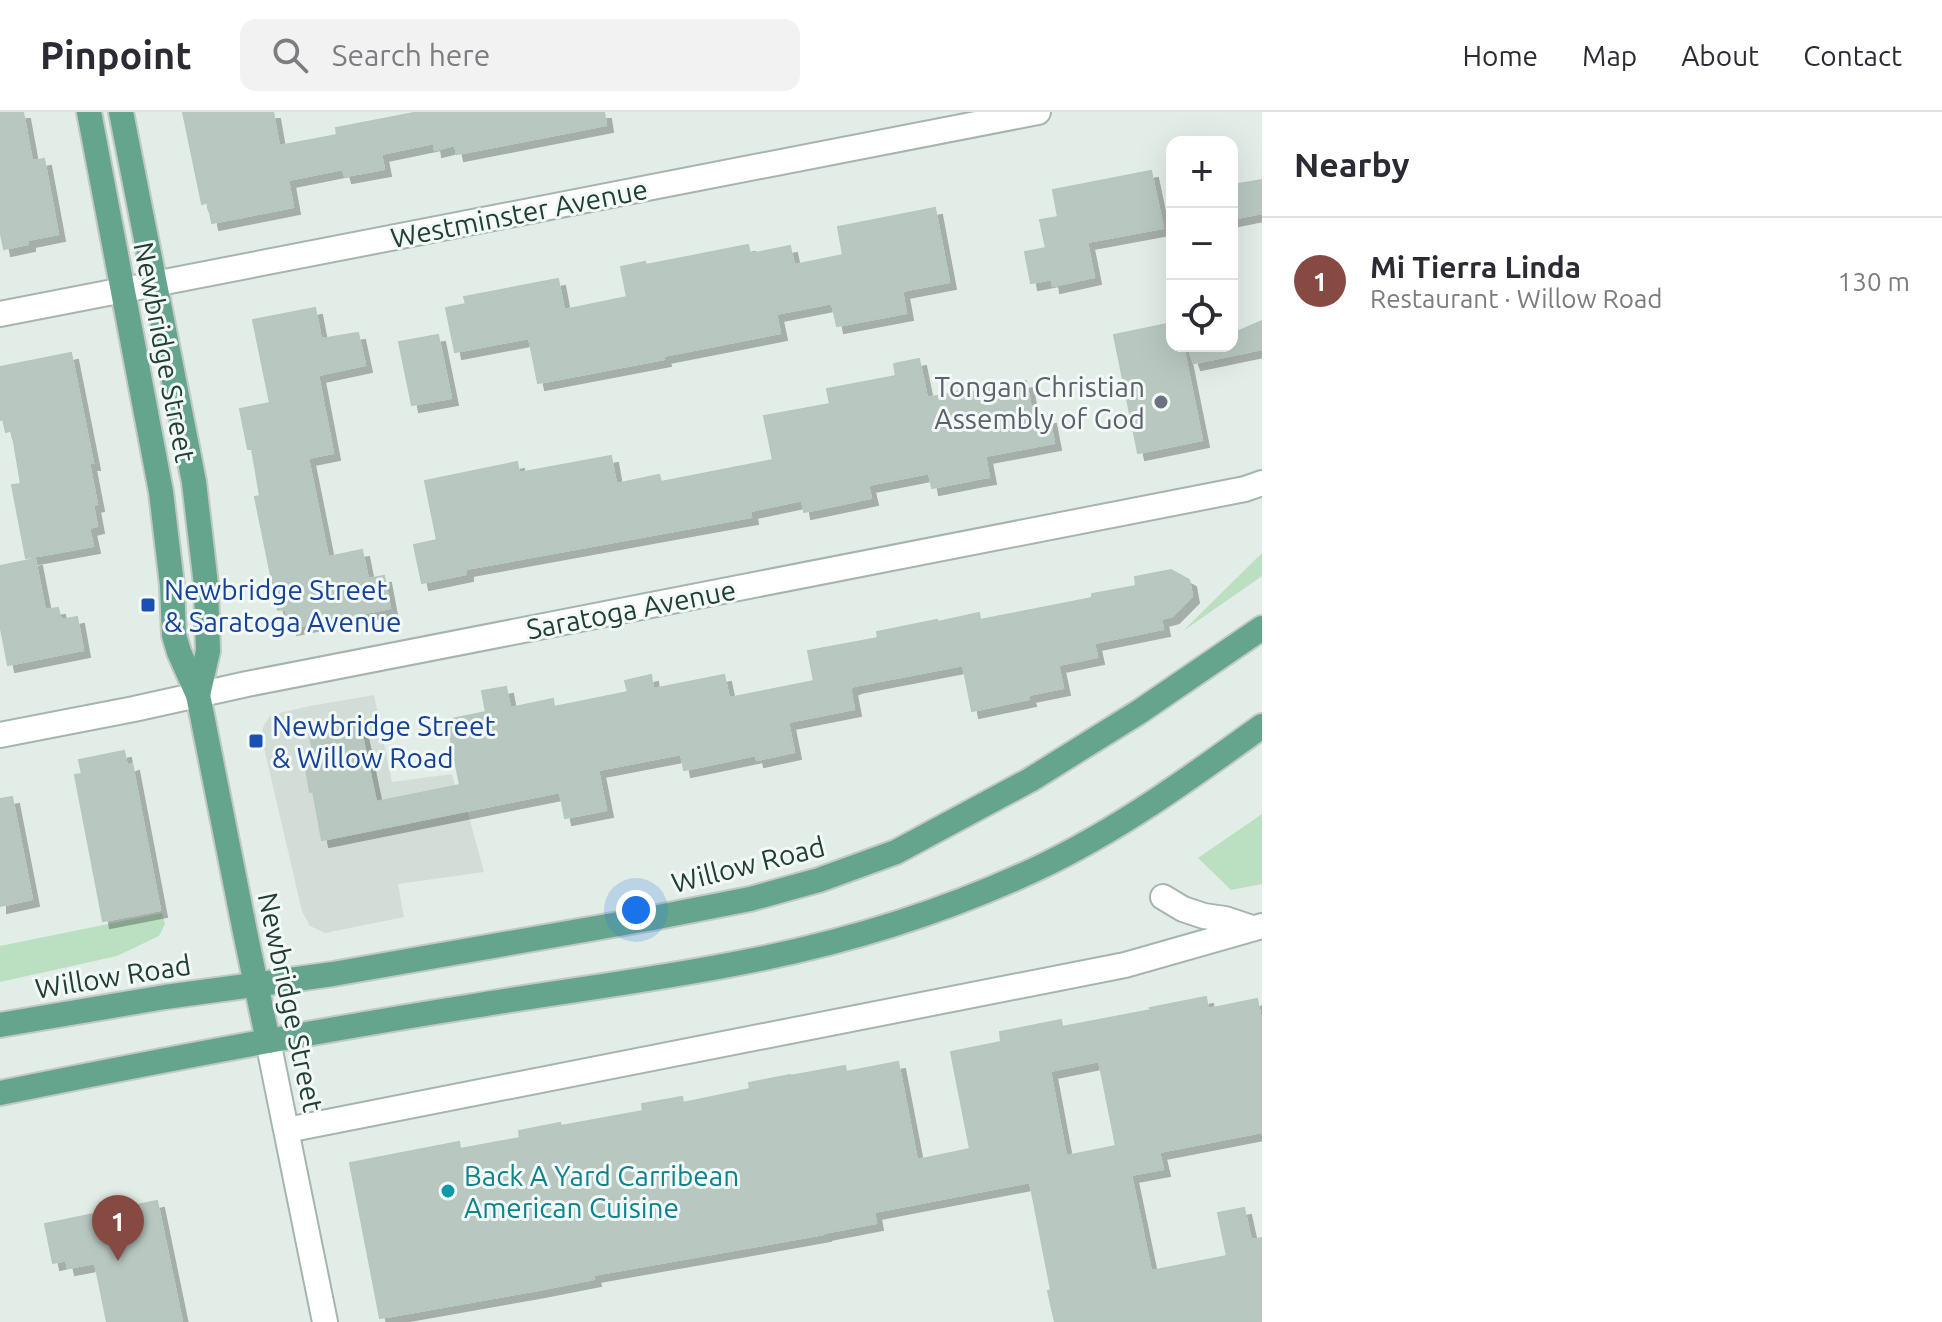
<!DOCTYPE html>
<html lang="en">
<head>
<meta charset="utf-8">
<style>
	body { margin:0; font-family:Ubuntu,sans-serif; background:#f2f2f3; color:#2b2b33 }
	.controls { position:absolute; right:24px; top:24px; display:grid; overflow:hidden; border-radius:16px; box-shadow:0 8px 32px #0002 }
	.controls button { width:72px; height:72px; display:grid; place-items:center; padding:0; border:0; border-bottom:2px solid #e1e1e2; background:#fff; color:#2b2b33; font:40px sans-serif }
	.you { position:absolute; left:636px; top:798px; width:28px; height:28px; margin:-20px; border:6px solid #fff; border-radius:50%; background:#1a73e8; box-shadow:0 0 0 12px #1a73e833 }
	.badge { display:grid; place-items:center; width:52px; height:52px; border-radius:50%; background:#874a43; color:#fff; font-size:26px; font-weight:700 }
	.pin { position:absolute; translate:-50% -66px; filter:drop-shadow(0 2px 4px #0008) }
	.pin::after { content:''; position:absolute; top:42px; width:28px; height:24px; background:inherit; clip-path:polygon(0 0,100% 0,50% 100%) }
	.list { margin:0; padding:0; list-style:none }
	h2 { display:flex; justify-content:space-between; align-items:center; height:104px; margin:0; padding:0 32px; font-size:34px }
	h2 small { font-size:26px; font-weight:400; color:#7c7c81 }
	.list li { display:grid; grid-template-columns:52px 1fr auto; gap:24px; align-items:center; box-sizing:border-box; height:128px; padding:0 32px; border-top:2px solid #e1e1e2 }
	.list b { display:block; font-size:30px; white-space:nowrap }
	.list p { margin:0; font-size:26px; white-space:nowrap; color:#7c7c81 }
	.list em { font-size:26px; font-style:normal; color:#7c7c81 }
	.icon { flex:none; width:44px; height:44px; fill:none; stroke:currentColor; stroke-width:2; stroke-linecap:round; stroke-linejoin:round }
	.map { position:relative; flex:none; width:1262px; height:1210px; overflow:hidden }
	header { display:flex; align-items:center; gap:48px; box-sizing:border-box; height:112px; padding:0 40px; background:#fff; border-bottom:2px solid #e1e1e2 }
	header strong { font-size:38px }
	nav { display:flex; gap:44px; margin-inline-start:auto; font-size:28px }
	.search { width:560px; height:72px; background:#f2f2f3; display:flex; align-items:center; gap:20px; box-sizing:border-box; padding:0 28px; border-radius:16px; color:#7c7c81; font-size:30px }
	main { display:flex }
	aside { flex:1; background:#fff }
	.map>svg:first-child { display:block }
	.built { fill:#d1ddd6 }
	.green { fill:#bbdfc1 }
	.building { fill:#b8c8c0; stroke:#b5c7be; stroke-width:2; fill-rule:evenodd; filter:url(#shadow) }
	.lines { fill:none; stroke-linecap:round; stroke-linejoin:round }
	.minor-casing { stroke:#a5b5ae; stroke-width:28 }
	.major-casing { stroke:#c1c9c6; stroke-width:28 }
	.minor { stroke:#fff; stroke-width:24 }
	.major { stroke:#65a58e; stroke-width:24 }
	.worship-dot { fill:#6b7280; stroke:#f3f9f6; stroke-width:3 }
	.transit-dot { fill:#1a4fb4; stroke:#f3f9f6; stroke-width:3 }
	.culture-dot { fill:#0f9aa8; stroke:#f3f9f6; stroke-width:3 }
	.labels { text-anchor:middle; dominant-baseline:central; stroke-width:6; stroke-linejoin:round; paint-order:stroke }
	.street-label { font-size:28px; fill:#213f35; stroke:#f3f9f6 }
	.worship-label { font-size:28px; fill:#5b616d; stroke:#f3f9f6; text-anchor:end }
	.transit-label { font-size:28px; fill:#164399; stroke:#f3f9f6; text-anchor:start }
	.culture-label { font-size:28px; fill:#0d838f; stroke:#f3f9f6; text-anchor:start }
</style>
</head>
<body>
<header>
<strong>Pinpoint</strong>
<div class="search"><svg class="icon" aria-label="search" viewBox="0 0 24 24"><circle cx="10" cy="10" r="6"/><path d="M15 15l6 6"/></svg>Search here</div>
<nav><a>Home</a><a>Map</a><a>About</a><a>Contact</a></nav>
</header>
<main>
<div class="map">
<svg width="1262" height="1210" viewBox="0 0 1262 1210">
	<defs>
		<filter id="shadow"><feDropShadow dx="7" dy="7" stdDeviation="0" flood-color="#0004"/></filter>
	</defs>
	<rect width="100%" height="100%" fill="#e3ede7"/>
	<path class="built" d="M374,583L392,670L452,662L461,696L468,701L484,760L398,772L404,805L325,821L310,814L302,799L261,623L264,613L271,603L310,594Z"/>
	<g class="green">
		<path d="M1262,441V464L1183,519Z"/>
		<path d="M1262,702V772L1231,778L1198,746Z"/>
		<path d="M162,801L165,812L159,824L117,844L0,870V834Z"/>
	</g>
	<g class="building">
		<path d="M0,0H23L32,49L44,47L58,122L28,128V132L4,137L0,117Z"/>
		<path d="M183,0H273L279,34L337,23L336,16L419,0H604L606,13L457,42L455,33L435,38L434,31L381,42L384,57L345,64L343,57L288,68L293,95L212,111L208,90L202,92Z"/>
		<path d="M1151,59L1163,116L1087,130L1094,165L1053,174L1052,167L1031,171L1025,140L1046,136L1040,108L1058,105L1053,78Z"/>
		<path d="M1262,68V101L1232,107V73Z"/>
		<path d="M935,96L949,170L902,179L906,201L837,214L832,191L776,202L780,221L663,244L664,247L538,271L529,226L455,240L446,196L466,192L464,185L558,167L564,198L627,185L621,155L645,150L646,153L748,133L750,142L790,134L794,153L843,143L838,115Z"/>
		<path d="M315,196L321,227L358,221L365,253L318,263L333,341L308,346L328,445L362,438L368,467L384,464L390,496L290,516L286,497L278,498L255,385L260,384L252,337H248L240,297L270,291L253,208Z"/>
		<path d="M1262,209V237L1194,251L1190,240L1204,234H1232V222Z"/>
		<path d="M1172,211V234H1183L1202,328L1138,341L1114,223Z"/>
		<path d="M438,223L451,286L412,293L399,230Z"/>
		<path d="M71,241L93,351H89L97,392L93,393L97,414L89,416L93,434L26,446L12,373L21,372L12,318L6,320L3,307L0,308V255Z"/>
		<path d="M919,247L927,286L971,277L972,280L1026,269L1033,308L1049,305L1054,331L985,344L989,365L977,367L932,376L929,361L868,373L871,386L804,400L802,388L750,399L751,405L466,457V462L422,471L414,433L437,428L425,369L517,350L519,361L611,344L616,372L659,363L661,370L773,348L764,304L830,292L827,277L896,264L894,252Z"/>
		<path d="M35,447L45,498L58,496L61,508L77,505L83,538L8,553L0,512V454Z"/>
		<path d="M1171,458L1189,468L1192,484L1172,504L1161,507L1163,517L1094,531L1097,545L1058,553L1063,576L1028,583L1029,587L972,599L963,553L854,574L850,576L854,597L788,610L794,640L757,648L756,643L684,658L681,642L598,658L606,698L565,706L560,680L322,728L313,679L310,680L305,651L315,649L309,619L359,609L376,690L460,673L447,608L486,600L482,579L506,575L510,596L553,587L554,595L628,580L625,569L651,563L653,577L724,563L729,586L814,569L808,539L878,526L877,520L937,508L938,510L979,501L980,508L1092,486V482L1136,474L1135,465Z"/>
		<path d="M124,639L127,654L132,652L160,798L103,809L75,663L82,662L79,648Z"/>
		<path d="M12,685L32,787L0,794V687Z"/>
		<path d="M1206,885L1208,897L1257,887L1262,912V1020L1159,1040L1163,1057L1131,1063L1151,1159L1227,1144L1218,1101L1244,1096L1251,1128L1262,1126V1210H1055L1048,1179L1051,1178L1030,1070L874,1100L876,1111L824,1121V1122L593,1163L594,1167L538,1178L380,1206L350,1051L459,1030L460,1037L520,1026L519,1019L560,1011L561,1014L643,999L642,992L682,985L683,991L750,977L749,971L790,963V964L845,954L846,960L898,950L917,1048L970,1037L951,940L1001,930L1000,920L1061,908L1062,915L1151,898L1150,896ZM1099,949L1116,1034L1066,1044L1050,959Z"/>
		<path d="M157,1089L182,1210H107L95,1151L68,1156L66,1148L53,1151L45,1112Z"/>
	</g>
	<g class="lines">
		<defs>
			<g id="minor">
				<path d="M0,202L1038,0"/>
				<path d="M0,623L134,597L247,572L1245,377L1262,371"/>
				<path d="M1163,785L1183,797L1204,804L1225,807L1252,816"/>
				<path d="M268,929L325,1210"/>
				<path d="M287,1018L1125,853L1262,814"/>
			</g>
			<g id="major">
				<path d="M89,0L161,380L172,473L174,523L179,540L198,583L245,820L268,929"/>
				<path d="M121,0L194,370L206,473L208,539L198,583"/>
				<path d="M0,913L165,885L333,862L653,806L750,787L819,768L896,740L1030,668L1139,600L1262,516"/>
				<path d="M0,981C157,949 315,919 473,894C563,879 655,868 744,850C844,831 944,800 1036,757C1117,719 1190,666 1262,614"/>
			</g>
		</defs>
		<use href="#minor" class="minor-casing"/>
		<use href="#major" class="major-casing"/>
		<use href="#minor" class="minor"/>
		<use href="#major" class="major"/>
	</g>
	<circle class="worship-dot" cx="1161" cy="290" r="8"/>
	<g class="transit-dot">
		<rect x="140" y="485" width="16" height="16" rx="4"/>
		<rect x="248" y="621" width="16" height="16" rx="4"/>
	</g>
	<circle class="culture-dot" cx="448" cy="1079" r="8"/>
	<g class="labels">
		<g class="street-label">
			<text transform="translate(519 101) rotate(-11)">Westminster Avenue</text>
			<text transform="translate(165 240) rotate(79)">Newbridge Street</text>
			<text transform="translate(631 497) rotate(-11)">Saratoga Avenue</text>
			<text transform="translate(748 752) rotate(-14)">Willow Road</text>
			<text transform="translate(113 864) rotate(-9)">Willow Road</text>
			<text transform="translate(291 890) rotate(78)">Newbridge Street</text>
		</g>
		<g class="worship-label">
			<text x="1145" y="274">Tongan Christian<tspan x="1145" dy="32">Assembly of God</tspan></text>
		</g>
		<g class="transit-label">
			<text x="164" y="477">Newbridge Street<tspan x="164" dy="32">&amp; Saratoga Avenue</tspan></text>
			<text x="272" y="613">Newbridge Street<tspan x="272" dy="32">&amp; Willow Road</tspan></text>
		</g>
		<g class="culture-label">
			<text x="464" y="1063">Back A Yard Carribean<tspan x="464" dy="32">American Cuisine</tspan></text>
		</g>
	</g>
</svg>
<div class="controls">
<button>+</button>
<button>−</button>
<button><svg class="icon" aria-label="locate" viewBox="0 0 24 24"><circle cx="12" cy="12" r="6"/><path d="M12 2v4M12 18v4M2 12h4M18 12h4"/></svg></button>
</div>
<div class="you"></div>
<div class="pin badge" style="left:118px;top:1149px">1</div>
</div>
<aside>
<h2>Nearby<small></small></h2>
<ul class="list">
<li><span class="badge">1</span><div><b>Mi Tierra Linda</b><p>Restaurant · Willow Road</p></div><em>130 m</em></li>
</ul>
</aside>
</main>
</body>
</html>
